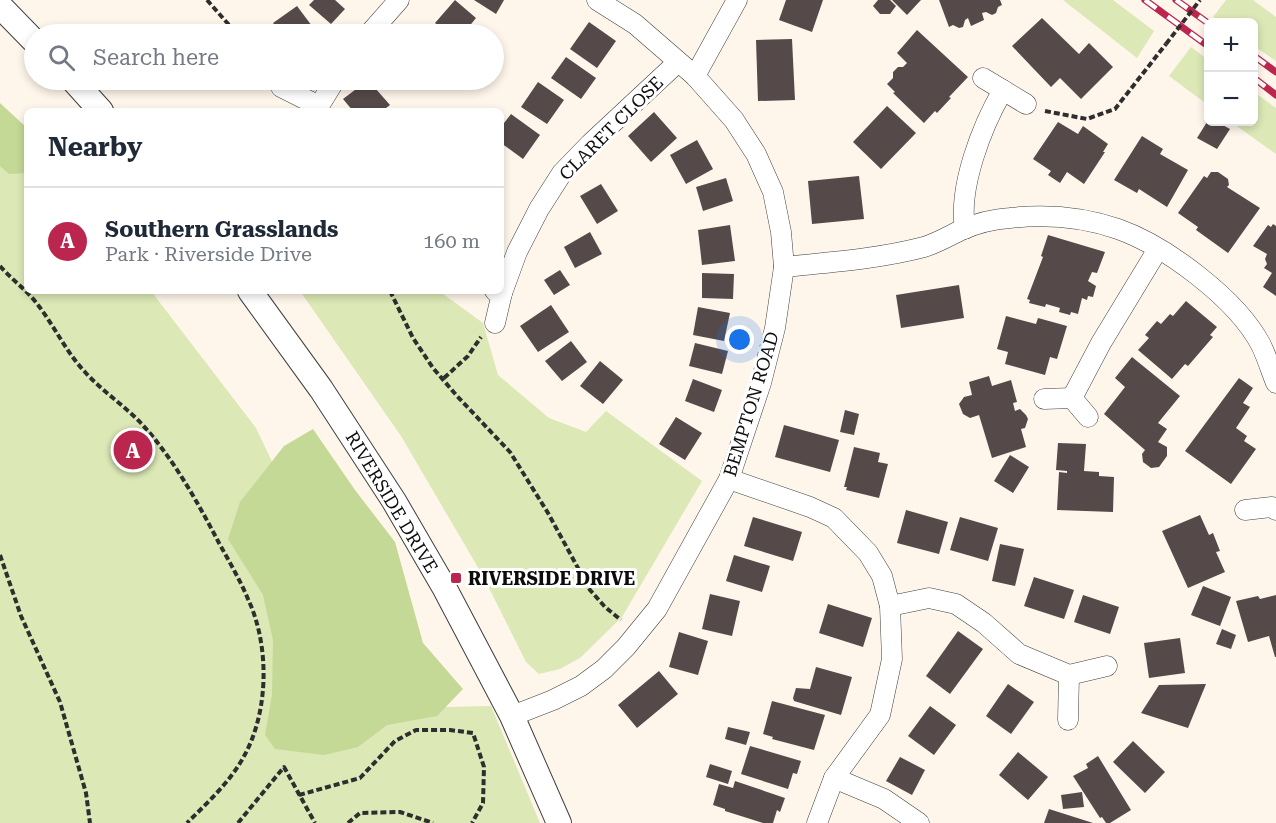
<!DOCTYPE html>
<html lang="en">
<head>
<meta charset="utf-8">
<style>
	body { margin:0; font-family:"Roboto Serif",serif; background:#f6f6f7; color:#1f2937 }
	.controls { position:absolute; right:18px; top:18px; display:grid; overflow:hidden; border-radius:9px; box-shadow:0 3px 9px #0003 }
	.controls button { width:54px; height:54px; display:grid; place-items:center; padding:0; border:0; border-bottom:2px solid #e0e1e3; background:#fff; color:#1f2937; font:30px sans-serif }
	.you { position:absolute; left:740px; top:340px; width:21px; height:21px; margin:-15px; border:4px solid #fff; border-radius:50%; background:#1a73e8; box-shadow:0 0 0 9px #1a73e833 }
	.badge { display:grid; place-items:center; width:39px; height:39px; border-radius:50%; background:#bb264f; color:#fff; font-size:20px; font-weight:700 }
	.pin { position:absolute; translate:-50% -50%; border:3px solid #fff; box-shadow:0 2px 6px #0006 }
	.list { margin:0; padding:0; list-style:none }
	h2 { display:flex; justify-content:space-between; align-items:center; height:78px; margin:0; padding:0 24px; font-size:26px }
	h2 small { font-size:20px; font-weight:400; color:#747a83 }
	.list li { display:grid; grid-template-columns:39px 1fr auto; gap:18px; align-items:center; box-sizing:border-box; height:108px; padding:0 24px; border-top:2px solid #e0e1e3 }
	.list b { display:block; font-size:22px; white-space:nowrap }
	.list p { margin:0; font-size:20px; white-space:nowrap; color:#747a83 }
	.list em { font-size:20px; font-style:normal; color:#747a83 }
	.icon { flex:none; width:33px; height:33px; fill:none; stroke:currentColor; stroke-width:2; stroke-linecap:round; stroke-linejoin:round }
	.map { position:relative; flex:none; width:1276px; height:823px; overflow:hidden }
	.search { position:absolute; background:#fff; box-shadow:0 3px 9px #0003; left:24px; top:24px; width:480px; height:66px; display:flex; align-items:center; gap:15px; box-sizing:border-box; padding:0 21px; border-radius:33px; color:#747a83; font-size:22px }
	.panel { position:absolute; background:#fff; box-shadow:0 3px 9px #0003; left:24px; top:108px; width:480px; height:186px; border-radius:9px }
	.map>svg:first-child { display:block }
	.green { fill:#dce8b6 }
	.forest { fill:#c3d995 }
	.building { fill:#554a49 }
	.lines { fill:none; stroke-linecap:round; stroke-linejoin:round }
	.minor-casing { stroke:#3f3f3f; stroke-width:21 }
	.tertiary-casing { stroke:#3f3f3f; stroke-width:26 }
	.path { stroke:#2e2e2e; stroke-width:4; stroke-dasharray:6 3; stroke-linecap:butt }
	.minor { stroke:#fff; stroke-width:20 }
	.tertiary { stroke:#fff; stroke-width:24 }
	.rail-casing { stroke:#bb264f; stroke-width:7 }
	.rail { stroke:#fff; stroke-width:4.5; stroke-dasharray:14; stroke-linecap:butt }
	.path-bridge { stroke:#2e2e2e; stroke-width:4; stroke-dasharray:6 3; stroke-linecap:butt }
	.poi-dot { fill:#bb264f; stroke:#fff; stroke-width:2 }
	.labels { text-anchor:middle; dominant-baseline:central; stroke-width:6; stroke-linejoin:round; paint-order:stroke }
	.street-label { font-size:18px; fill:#0c0c0c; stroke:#fff }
	.poi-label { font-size:18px; font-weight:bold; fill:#0c0c0c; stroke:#fff; text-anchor:start }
</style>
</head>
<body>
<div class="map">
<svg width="1276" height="823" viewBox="0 0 1276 823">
	<rect width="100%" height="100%" fill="#fff6eb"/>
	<g class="green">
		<path d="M1063,0H1113L1154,31L1137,58Z"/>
		<path d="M1226,0H1253L1276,17V61L1254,46V22H1221L1213,17Z"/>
		<path d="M1191,47L1208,60V105L1169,76Z"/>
		<path d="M1254,92L1276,108V154L1231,122H1254Z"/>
		<path d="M0,116L27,139V291H151L256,428L277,472L312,710L491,706L540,823H0Z"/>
		<path d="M300,291H439L483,323L498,375L549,418L586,432L606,411L702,481L622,617L580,658L560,669L539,674L526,662L483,576L401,436Z"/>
	</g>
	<g class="forest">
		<path d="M0,103L27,128V173L9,174L0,166Z"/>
		<path d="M313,429L355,490L395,542L423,643L463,689L437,716L387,725L358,747L324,755L275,749L265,735L272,695L273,640L263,595L228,539L240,502L284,446Z"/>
	</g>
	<g class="building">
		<path d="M314,0H335L345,9L331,24L309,5Z"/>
		<path d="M455,0L476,18L463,34H449L435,23Z"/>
		<path d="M474,0H504L496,14Z"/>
		<path d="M786,0H823L812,32L779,20Z"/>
		<path d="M878,0H890L896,6L890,14H880L873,6Z"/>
		<path d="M892,0H921L907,15Z"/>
		<path d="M939,0H1000L1002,5L998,7L996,13L992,15L986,12L982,13L984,20L971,26L968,18L965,20L963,27L959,28L953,25L949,27Z"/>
		<path d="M297,6L318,34H281L273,23Z"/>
		<path d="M1042,18L1079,54L1089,43L1113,67L1081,99L1060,78L1051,87L1012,46Z"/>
		<path d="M589,22L616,41L597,68L570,49Z"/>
		<path d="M917,30L968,77L949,97L951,98L937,113L935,111L924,123L893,93L895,92L887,84L893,78V72L898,67H903L907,63L897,53Z"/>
		<path d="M792,39L795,100L758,101L756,40Z"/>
		<path d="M566,57L596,78L581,99L551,78Z"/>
		<path d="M368,80L390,105L382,111H353L343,99Z"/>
		<path d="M538,82L564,100L547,124L521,107Z"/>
		<path d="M887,106L916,133L881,169L853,142Z"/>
		<path d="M654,112L677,138L651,162L628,136Z"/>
		<path d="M511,114L540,135L523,159L501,143V127Z"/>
		<path d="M1058,122L1078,134L1083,126L1108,144L1103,152H1105L1084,184L1067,172L1060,183L1048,175L1051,171L1033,159Z"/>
		<path d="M1207,122H1217L1230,129L1217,149L1197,138Z"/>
		<path d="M1142,136L1163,149L1160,154L1188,170L1167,207L1139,189L1137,193L1114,180Z"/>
		<path d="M697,140L713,169L686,184L670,155Z"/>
		<path d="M1211,172H1218L1228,179L1229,185L1227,187L1260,208L1228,253L1196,230L1198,227L1178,213L1204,176L1207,178Z"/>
		<path d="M859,176L864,219L812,224L808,181Z"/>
		<path d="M726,178L733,201L703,211L696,187Z"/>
		<path d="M601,184L618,211L597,224L580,196Z"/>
		<path d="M1273,224L1276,226V296L1263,287L1272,273L1264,268L1267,264L1265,259L1267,254L1253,246L1268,225L1271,227Z"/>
		<path d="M730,225L735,261L702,265L698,230Z"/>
		<path d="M590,232L602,254L575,268L564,247Z"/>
		<path d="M1048,235L1105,252L1097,273L1092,272L1088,281L1096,286L1093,297L1088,296L1087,300L1082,298L1078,314L1071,312L1070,315L1059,312L1060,308L1046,304L1045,307L1029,303L1030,300L1027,299L1043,257L1041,256Z"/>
		<path d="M560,270L570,285L554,295L544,280Z"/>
		<path d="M702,273L734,274L733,299L702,298Z"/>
		<path d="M959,285L964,318L901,328L896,295Z"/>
		<path d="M1186,301L1217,327L1210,335L1213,337L1188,366L1185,364L1172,379L1138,350L1149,338L1145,335L1157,321L1161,324L1170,314L1173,316Z"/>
		<path d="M551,305L569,332L538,352L520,326Z"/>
		<path d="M698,307L730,313L724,341L693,335Z"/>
		<path d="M1006,316L1036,324L1038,318L1067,326L1057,359L1050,357L1045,375L1005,364L1008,352L997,349Z"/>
		<path d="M571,341L587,362L562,381L545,361Z"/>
		<path d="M695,343L728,351L722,374L689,366Z"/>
		<path d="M1132,357L1180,396L1158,423L1167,429L1158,442L1167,447V456L1159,467L1151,468L1143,462L1142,454L1145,450L1104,414L1125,387L1115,378Z"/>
		<path d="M600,361L623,380L603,404L580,386Z"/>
		<path d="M989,376L992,386L1011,380L1017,402L1013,403L1015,411L1020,409L1026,415L1028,419L1025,428L1021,429L1026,447L992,458L979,415L970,418L963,414L959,404L964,397L972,395L969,382Z"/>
		<path d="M1239,378L1253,388L1243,403L1250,407L1236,428L1247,436L1244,441L1256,449L1231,484L1185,451Z"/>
		<path d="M693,379L722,390L714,412L685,401Z"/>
		<path d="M845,410L859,414L854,435L840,432Z"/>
		<path d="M676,417L702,433L685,460L659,444Z"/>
		<path d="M784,425L839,440L830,472L775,457Z"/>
		<path d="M1058,443L1086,444L1084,471L1099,472V476L1114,477L1113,512L1057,510L1059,472L1067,473V471L1056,470Z"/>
		<path d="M854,447L880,453L878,462L888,464L879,498L846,490L847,487H844Z"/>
		<path d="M1010,455L1029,467L1013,493L994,481Z"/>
		<path d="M906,510L948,522L939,554L897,543Z"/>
		<path d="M1200,515L1209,535L1213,533L1220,551L1216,552L1225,572L1188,588L1162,531Z"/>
		<path d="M753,517L802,532L793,561L744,546Z"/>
		<path d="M960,517L998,528L988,561L950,550Z"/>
		<path d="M1000,544L1024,549L1015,586L992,581Z"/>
		<path d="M734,555L770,566L762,592L726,581Z"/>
		<path d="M1034,577L1074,590L1064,619L1024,606Z"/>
		<path d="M1203,586L1231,597L1220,626L1191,615Z"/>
		<path d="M710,594L740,601L732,636L702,629Z"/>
		<path d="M1083,595L1119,607L1110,634L1074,622Z"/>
		<path d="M1276,595V657H1275L1269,636L1248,642L1236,601L1258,596L1260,599Z"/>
		<path d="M828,604L872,618L863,647L819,633Z"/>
		<path d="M1222,629L1236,635L1231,649L1216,644Z"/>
		<path d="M958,631L983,649L950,694L926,676Z"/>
		<path d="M679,632L708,641L698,675L669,667Z"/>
		<path d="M1180,638L1185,673L1149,678L1144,643Z"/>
		<path d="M816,667L852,677L841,715L794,701L793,698L796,688L810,689Z"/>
		<path d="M659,671L678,694L637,728L618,705Z"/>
		<path d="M1008,684L1034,702L1011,734L986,716Z"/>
		<path d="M1206,684L1188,728L1141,713L1159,685Z"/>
		<path d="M772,701L825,715L814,750L772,739L773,737L763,734Z"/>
		<path d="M930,706L956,725L934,755L908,736Z"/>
		<path d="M728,727L750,732L746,745L725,739Z"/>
		<path d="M1133,741L1165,772L1145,793L1113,762Z"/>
		<path d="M750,746L801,761L797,774L793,773L788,789L741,774Z"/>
		<path d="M1018,752L1048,777L1028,800L999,775Z"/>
		<path d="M1098,756L1131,810L1110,823H1106L1102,817L1100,818L1073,776L1088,768L1086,764Z"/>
		<path d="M900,757L925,770L912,795L886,781Z"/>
		<path d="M710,764L732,771L728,784L706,777Z"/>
		<path d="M735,781L785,798L780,812L777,810L773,823H763L725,811V809L713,805L719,784L733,788Z"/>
		<path d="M1082,792L1084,807L1063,809L1061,795Z"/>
		<path d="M1049,809L1093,823H1044Z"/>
	</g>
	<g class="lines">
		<defs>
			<g id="minor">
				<path d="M369,34L399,0"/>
				<path d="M695,76L737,0"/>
				<path d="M983,78L1026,104"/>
				<path d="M281,87L319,106L316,111"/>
				<path d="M319,106L335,80"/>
				<path d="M965,229C958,187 982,126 1003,90"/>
				<path d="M784,267C831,262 878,259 924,247C937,243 949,236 961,230C975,224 995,219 1010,218C1046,214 1083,217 1118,229C1166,246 1237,299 1261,345C1267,357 1271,371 1276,383"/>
				<path d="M495,291L502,293L517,252L539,209L562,173L590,144L678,62"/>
				<path d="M495,323L502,293"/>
				<path d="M1072,398L1101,343L1158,249"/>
				<path d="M1044,399L1072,398L1088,417"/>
				<path d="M729,479L810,507L834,518L868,553L882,576L890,606L892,659L880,715L834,778L817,823"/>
				<path d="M1245,510L1272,507L1276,510"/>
				<path d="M890,606L929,598L956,604L984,623L1019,654L1069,675L1107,666"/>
				<path d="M512,716L553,700L581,686L604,669L626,647L657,609L729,479L761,383L775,328L784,267L781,232L773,192L756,154L734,120L695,76L635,24L597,0"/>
				<path d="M1068,720L1069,675"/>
				<path d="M834,778L884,799L919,823"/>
			</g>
			<g id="tertiary">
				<path d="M0,6L34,41"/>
				<path d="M73,80L101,111"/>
				<path d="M250,291L321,389L394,501L444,587L512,716L559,823"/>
			</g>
		</defs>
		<use href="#minor" class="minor-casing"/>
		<use href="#tertiary" class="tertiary-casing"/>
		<g class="path">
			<path d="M207,0L237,34"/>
			<path d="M1045,111L1087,119L1115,109L1166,44"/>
			<path d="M0,266C12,280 27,290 38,305C55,327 66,352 85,372C101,390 122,404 139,421C172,456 197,501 219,543C229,561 240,580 248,599C270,646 269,713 243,758C229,783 207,803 187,823"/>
			<path d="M390,291L413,338L433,368L457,396L510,452L548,513L590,590L605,607L621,620"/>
			<path d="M444,378L468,356L481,337"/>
			<path d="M0,555L21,616L60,702L86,793L90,823"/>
			<path d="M299,795L360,778L395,741L416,730H450L473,733L484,767L483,803L472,823"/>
			<path d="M238,823L284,767L315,823"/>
			<path d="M348,823L360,813L400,812L433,823"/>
		</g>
		<use href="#minor" class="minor"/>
		<use href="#tertiary" class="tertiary"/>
		<defs>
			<g id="rail">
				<path d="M1145,0L1208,46"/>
				<path d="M1176,0L1208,23"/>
				<path d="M1254,56L1276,72"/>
				<path d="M1254,78L1276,95"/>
			</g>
		</defs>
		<use href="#rail" class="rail-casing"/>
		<use href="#rail" class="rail"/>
		<path class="path-bridge" d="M1166,44L1200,0"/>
	</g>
	<rect class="poi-dot" x="450" y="572" width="12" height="12" rx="3"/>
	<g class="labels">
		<g class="street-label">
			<text transform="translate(611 128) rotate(-45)">CLARET CLOSE</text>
			<text transform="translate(751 404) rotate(-73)">BEMPTON ROAD</text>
			<text transform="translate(392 502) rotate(59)">RIVERSIDE DRIVE</text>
		</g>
		<g class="poi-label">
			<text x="468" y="578">RIVERSIDE DRIVE</text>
		</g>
	</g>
</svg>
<div class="controls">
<button>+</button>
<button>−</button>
</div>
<div class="you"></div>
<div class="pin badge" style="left:133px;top:450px">A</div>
<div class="search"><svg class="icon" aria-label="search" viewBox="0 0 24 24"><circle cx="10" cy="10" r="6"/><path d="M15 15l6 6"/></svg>Search here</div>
<section class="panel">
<h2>Nearby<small></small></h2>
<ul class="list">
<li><span class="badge">A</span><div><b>Southern Grasslands</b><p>Park · Riverside Drive</p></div><em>160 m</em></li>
</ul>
</section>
</div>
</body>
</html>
